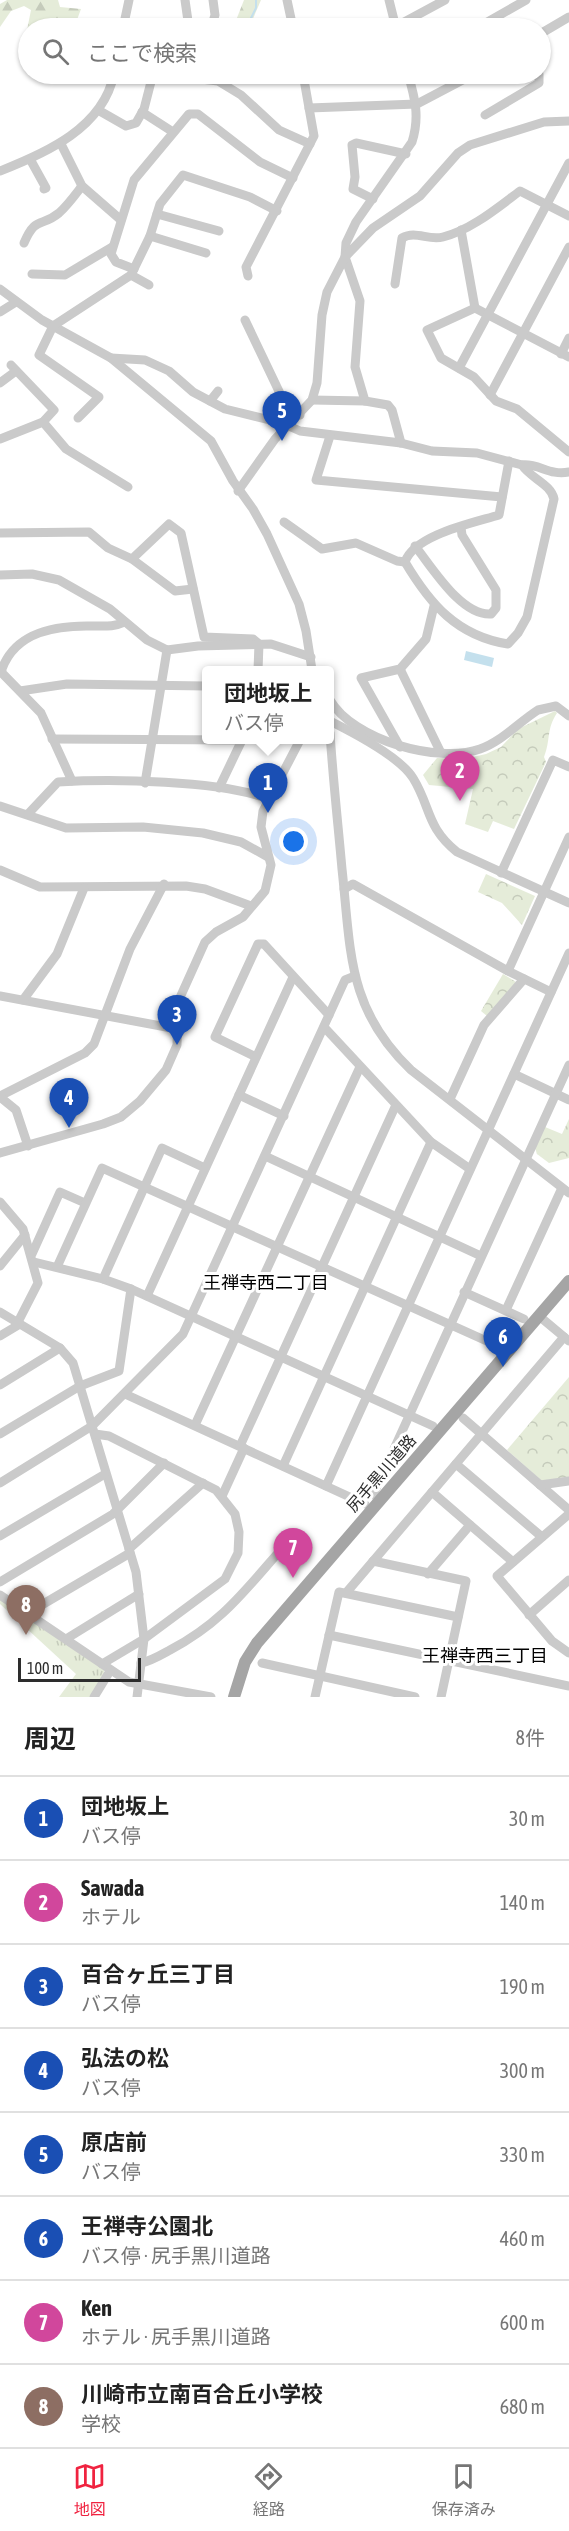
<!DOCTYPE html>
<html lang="ja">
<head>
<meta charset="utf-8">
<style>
	body { margin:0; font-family:"Asap Condensed","Noto Sans JP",sans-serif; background:#f2f2f2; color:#222 }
	.scale { position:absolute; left:18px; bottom:15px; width:123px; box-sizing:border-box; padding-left:6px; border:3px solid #2d2d2d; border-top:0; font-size:16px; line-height:21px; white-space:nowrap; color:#2d2d2d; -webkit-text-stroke:4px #fff; paint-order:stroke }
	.you { position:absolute; left:294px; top:842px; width:21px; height:21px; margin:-15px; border:4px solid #fff; border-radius:50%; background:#1a73e8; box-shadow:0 0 0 9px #1a73e833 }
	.badge { display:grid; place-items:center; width:39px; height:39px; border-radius:50%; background:#f02340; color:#fff; font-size:20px; font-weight:700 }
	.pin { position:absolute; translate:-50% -50px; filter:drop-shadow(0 2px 3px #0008) }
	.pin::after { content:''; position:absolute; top:32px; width:21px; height:18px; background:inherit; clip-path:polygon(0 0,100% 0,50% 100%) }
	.popup { position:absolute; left:202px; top:666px; width:132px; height:78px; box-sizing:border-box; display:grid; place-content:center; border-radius:6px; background:#fff; filter:drop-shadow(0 2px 4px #0005); font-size:20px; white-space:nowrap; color:#767676 }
	.popup b { font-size:22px; color:#222 }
	.popup::after { content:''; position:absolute; left:50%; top:100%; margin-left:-12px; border:12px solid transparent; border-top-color:#fff }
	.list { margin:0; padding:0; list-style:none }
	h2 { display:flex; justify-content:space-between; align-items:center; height:78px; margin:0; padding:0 24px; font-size:26px }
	h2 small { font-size:20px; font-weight:400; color:#767676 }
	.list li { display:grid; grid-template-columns:39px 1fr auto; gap:18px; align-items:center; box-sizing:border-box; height:84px; padding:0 24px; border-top:2px solid #e0e0e0 }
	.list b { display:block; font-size:22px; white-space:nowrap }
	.list p { margin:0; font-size:20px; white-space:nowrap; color:#767676 }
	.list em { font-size:20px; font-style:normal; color:#767676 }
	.icon { flex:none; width:33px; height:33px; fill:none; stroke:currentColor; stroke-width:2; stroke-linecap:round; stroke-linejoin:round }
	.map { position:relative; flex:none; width:569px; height:1697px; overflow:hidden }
	.search { position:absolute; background:#fff; box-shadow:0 2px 4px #0004; left:18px; right:18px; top:18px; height:66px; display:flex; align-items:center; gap:15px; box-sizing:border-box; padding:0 21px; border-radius:33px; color:#767676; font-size:22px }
	.sheet { height:750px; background:#fff }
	nav { display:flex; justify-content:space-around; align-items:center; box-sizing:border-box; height:84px; border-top:2px solid #e0e0e0; background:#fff; font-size:16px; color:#767676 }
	nav a { display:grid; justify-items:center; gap:3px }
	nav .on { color:#f02340 }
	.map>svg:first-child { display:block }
	.grass { fill:url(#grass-tufts) }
	.forest { fill:url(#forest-firs) }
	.park { fill:url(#park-crowns) }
	.water { fill:#c4e0ed }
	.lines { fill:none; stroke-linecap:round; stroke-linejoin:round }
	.stream { stroke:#c4e0ed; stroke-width:2 }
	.minor { stroke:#cacaca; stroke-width:9 }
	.major { stroke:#a5a5a5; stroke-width:12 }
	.labels { text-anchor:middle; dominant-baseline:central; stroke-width:6; stroke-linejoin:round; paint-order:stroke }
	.street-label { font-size:16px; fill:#2d2d2d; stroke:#fff }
	.neighbourhood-label { font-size:18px; fill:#000; stroke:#fff }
</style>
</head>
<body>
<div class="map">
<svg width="569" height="1697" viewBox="0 0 569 1697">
	<defs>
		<pattern id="grass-tufts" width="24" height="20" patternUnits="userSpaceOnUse" patternTransform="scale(1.5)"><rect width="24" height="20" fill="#e5ecd9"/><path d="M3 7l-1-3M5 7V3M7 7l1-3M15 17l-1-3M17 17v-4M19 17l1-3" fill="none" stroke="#c5cbbb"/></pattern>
		<pattern id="forest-firs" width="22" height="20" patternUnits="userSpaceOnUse" patternTransform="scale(1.5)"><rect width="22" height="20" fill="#e5ecd9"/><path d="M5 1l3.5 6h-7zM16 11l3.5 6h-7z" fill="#c5cbbb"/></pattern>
		<pattern id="park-crowns" width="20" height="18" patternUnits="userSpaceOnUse" patternTransform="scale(1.5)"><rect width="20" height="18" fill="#e5ecd9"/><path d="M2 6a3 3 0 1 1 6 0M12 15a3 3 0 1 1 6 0" fill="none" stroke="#c5cbbb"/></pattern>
	</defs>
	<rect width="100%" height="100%" fill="#fff"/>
	<path class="grass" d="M0,1599L104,1670V1675L91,1697H59L76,1674L0,1604Z"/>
	<g class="forest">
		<path d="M7,0H58L60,7L81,9L74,28H28V64L23,50L31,10L24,6L11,11L0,27V4Z"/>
		<path d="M244,0H261L249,28H233Z"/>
	</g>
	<g class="park">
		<path d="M555,711L557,713C546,730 551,739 544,757L546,762L514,829L493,821L488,832L465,824L473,789L429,785L423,775L437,758L464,759L486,754L501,747L518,729Z"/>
		<path d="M486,874L535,896L522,925L502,903L478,892Z"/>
		<path d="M503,974L516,982L487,1016L481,1011Z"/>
		<path d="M569,1119V1158L549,1163L537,1154L535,1148L545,1127L562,1134Z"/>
		<path d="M569,1377V1477L542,1481L507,1450Z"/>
	</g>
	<path class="water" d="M466,651L494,658L492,667L464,660Z"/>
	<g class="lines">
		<path class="stream" d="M246,28L256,8V0"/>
		<g class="minor">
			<path d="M185,0L189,28"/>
			<path d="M287,0L293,28"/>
			<path d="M389,0L396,28"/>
			<path d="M293,26L395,27L445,0"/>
			<path d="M123,28L129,0"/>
			<path d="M211,28L215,15L213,0"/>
			<path d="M477,28L526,0"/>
			<path d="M540,34L569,17"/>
			<path d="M158,74L218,81L241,95L279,130L310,144"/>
			<path d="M309,108L417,104L474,74"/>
			<path d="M98,110L126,126L136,123L144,109L153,74"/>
			<path d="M142,112L173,132"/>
			<path d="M485,115L539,83V74"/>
			<path d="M61,144L82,186L121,220"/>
			<path d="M30,159L46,188L44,189"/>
			<path d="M0,171C46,153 103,128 114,74"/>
			<path d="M373,199L353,189L355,177L352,145L356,143L406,154"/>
			<path d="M157,214L219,231"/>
			<path d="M461,230L475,308"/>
			<path d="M150,236L206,253"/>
			<path d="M24,243C36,215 41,228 59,213C68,205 75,195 82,186"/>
			<path d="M134,269L116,262L111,254L134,180L189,114H198L260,162L293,178"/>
			<path d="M32,274L65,275L112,247"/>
			<path d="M131,275L149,285"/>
			<path d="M248,276L246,267L314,136L303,74"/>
			<path d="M395,284L402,238C416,230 428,241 443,237C471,230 497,208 520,191L569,216"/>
			<path d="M0,289L42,320L111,358L211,441L233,481L253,509L267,534L299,604L306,631L312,670"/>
			<path d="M0,312L16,302"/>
			<path d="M245,320L286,406L300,415"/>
			<path d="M561,354L569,338"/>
			<path d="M569,357L475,308L427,330L441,358L474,377L496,401L517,409L569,452"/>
			<path d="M111,358L145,360L169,371L193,392L225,409L282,423L300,431L401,443L432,451L477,453L522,465C539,463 549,476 569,472"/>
			<path d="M11,365L54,410L43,422"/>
			<path d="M459,368L569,163"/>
			<path d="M0,383L16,371"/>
			<path d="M490,395L569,247"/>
			<path d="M312,400L365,401L388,405L392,410L401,443"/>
			<path d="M210,401L218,391"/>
			<path d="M365,401L355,367L360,301L345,257L346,243L356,222L412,142C420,117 415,98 408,74"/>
			<path d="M78,418L99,397L39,355L53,326L131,275L150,236L160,204L183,175L250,197L277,211"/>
			<path d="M330,436L316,480L502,497"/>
			<path d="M0,439L43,422L66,449L128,487"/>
			<path d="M238,491L275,439L312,400L317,383L322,315L327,292L345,257L373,228L420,196L458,153L470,145L544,122L569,121"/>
			<path d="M284,522L322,549L356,543L397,561L405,562"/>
			<path d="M0,533L89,532L108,548L132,559L175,591L193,589"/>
			<path d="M415,546C432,567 461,616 491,614L496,608V590L462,535L461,528"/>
			<path d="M132,559L169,524L181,533L204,637L253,639L259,644L258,670"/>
			<path d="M405,562C430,604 457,636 508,644L518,633L527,617L554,499C551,484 530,478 522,465"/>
			<path d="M405,562C414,535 473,523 499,515L509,461"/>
			<path d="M0,575L32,574L59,580L110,609L147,640L167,650L198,646L271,644L311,657"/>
			<path d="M400,669L440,751"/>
			<path d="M20,691L67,684L206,686"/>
			<path d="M330,700C353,740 438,764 480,749C501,742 519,722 538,710L556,706L569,716"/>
			<path d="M330,721C352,732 400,757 413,778C431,807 426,827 457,852L569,903"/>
			<path d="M330,733C333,779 338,824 342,869C351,951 347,1009 411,1070L569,1193"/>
			<path d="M52,739L241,740"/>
			<path d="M400,747L361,678L400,669L426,639L434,606"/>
			<path d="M72,781L41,713L2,673V669C16,631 57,625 93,626C105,626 114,627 125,622"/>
			<path d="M145,783L167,650"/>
			<path d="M219,788L242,740"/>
			<path d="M0,806L66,828L143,827L203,833L241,842L268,857"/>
			<path d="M28,814L58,782C112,779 219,780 269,799"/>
			<path d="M0,870L40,887L186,886L205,889L251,906"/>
			<path d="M501,873L553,760L569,767"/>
			<path d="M344,889L353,884L508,971L551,992"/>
			<path d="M508,971L569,837"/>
			<path d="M0,996L177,1029"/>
			<path d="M23,1000L57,954L84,888"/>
			<path d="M324,1027L431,1142L470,1169"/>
			<path d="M256,1057L215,1037L258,944H264L329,1015"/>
			<path d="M514,1074L569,1100"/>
			<path d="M239,1095L284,1116"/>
			<path d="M0,1096L85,1053L94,1044L130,949L164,884"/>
			<path d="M0,1097L16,1110L28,1146"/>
			<path d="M450,1099L484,1025L524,979"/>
			<path d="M0,1153L103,1124L121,1117L140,1101L166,1070L177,1045L178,1002L205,942L216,932L243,917L265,891L271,865L261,827L263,811L300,740"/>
			<path d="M265,1156L481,1256"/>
			<path d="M0,1202L23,1229L38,1283L18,1322"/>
			<path d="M32,1254L60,1192L85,1203"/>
			<path d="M34,1262L103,1279L131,1289L433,1426"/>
			<path d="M0,1266L25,1235"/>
			<path d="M57,1267L102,1168L500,1347"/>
			<path d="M103,1279L162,1148L205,1168"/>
			<path d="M464,1292L524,1319"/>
			<path d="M147,1296L293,977"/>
			<path d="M506,1310L562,1188"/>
			<path d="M0,1312L60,1348L73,1363L136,1572L144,1639L137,1697"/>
			<path d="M539,1316L569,1341"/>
			<path d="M0,1336L20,1324"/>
			<path d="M0,1385L60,1348"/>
			<path d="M125,1394L365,1504"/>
			<path d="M463,1418L569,1510"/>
			<path d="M195,1425L360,1067"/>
			<path d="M0,1434L80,1386L119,1371L131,1289"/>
			<path d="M95,1434L109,1436L216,1490L235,1514L239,1532L238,1553L225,1579L144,1639L102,1664"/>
			<path d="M240,1446L395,1107"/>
			<path d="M456,1464L542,1537"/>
			<path d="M283,1466L431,1142"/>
			<path d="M0,1483L92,1426L183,1334L345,980L355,976"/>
			<path d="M540,1485L569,1481"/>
			<path d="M326,1486L569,953"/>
			<path d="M432,1492L513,1562"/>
			<path d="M373,1495L569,1065"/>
			<path d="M222,1496L244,1448"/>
			<path d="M569,1514L497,1576L552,1641L569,1653"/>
			<path d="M0,1536L105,1474"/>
			<path d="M129,1549L203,1483"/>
			<path d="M373,1561L466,1581L441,1697"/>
			<path d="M428,1574L470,1525"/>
			<path d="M0,1582L113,1514L164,1463"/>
			<path d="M346,1593L564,1337"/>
			<path d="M0,1595L129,1682L211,1697"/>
			<path d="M28,1613L130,1553"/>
			<path d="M529,1615L569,1580"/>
			<path d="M329,1635L569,1686"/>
			<path d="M66,1639L139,1594"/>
			<path d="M141,1663C151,1661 161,1655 170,1650C225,1621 247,1587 287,1543"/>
			<path d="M262,1663L415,1697"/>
			<path d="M94,1697L110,1671"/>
			<path d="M315,1697L339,1592L458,1617"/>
		</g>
		<path class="major" d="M234,1697L245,1662L257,1643L569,1281"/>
	</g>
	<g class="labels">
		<g class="street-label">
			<text transform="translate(381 1473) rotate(-49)">尻手黒川道路</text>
		</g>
		<g class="neighbourhood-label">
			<text x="266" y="1282">王禅寺西二丁目</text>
			<text x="485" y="1655">王禅寺西三丁目</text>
		</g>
	</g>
</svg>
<div class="scale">100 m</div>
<div class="you"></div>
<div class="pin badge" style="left:268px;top:813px;background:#1a4fb4">1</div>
<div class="popup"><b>団地坂上</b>バス停</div>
<div class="pin badge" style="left:460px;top:801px;background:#d1479c">2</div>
<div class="pin badge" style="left:177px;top:1045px;background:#1a4fb4">3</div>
<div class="pin badge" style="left:69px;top:1128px;background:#1a4fb4">4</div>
<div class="pin badge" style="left:282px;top:441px;background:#1a4fb4">5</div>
<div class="pin badge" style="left:503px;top:1367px;background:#1a4fb4">6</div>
<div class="pin badge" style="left:293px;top:1578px;background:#d1479c">7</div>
<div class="pin badge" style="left:26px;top:1635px;background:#8d6e63">8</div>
<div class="search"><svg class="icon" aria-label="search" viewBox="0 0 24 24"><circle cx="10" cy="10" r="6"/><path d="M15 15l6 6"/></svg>ここで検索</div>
</div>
<section class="sheet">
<h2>周辺<small>8件</small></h2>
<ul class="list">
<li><span class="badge" style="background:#1a4fb4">1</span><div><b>団地坂上</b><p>バス停</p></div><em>30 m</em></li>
<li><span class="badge" style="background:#d1479c">2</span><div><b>Sawada</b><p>ホテル</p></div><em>140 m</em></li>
<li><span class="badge" style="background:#1a4fb4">3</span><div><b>百合ヶ丘三丁目</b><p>バス停</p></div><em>190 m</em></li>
<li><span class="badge" style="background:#1a4fb4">4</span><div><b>弘法の松</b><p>バス停</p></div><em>300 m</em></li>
<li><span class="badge" style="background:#1a4fb4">5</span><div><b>原店前</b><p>バス停</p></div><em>330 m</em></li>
<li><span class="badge" style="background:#1a4fb4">6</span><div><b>王禅寺公園北</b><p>バス停 · 尻手黒川道路</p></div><em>460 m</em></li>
<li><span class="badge" style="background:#d1479c">7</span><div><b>Ken</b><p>ホテル · 尻手黒川道路</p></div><em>600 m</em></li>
<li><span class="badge" style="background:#8d6e63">8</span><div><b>川崎市立南百合丘小学校</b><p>学校</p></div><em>680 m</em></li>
</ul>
</section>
<nav>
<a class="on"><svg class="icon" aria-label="map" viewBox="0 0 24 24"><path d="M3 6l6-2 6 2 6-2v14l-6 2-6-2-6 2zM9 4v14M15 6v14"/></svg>地図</a>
<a><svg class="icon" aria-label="directions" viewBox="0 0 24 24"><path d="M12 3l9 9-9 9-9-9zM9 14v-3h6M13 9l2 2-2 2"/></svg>経路</a>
<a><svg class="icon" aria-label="saved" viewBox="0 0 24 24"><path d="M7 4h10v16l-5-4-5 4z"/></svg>保存済み</a>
</nav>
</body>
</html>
